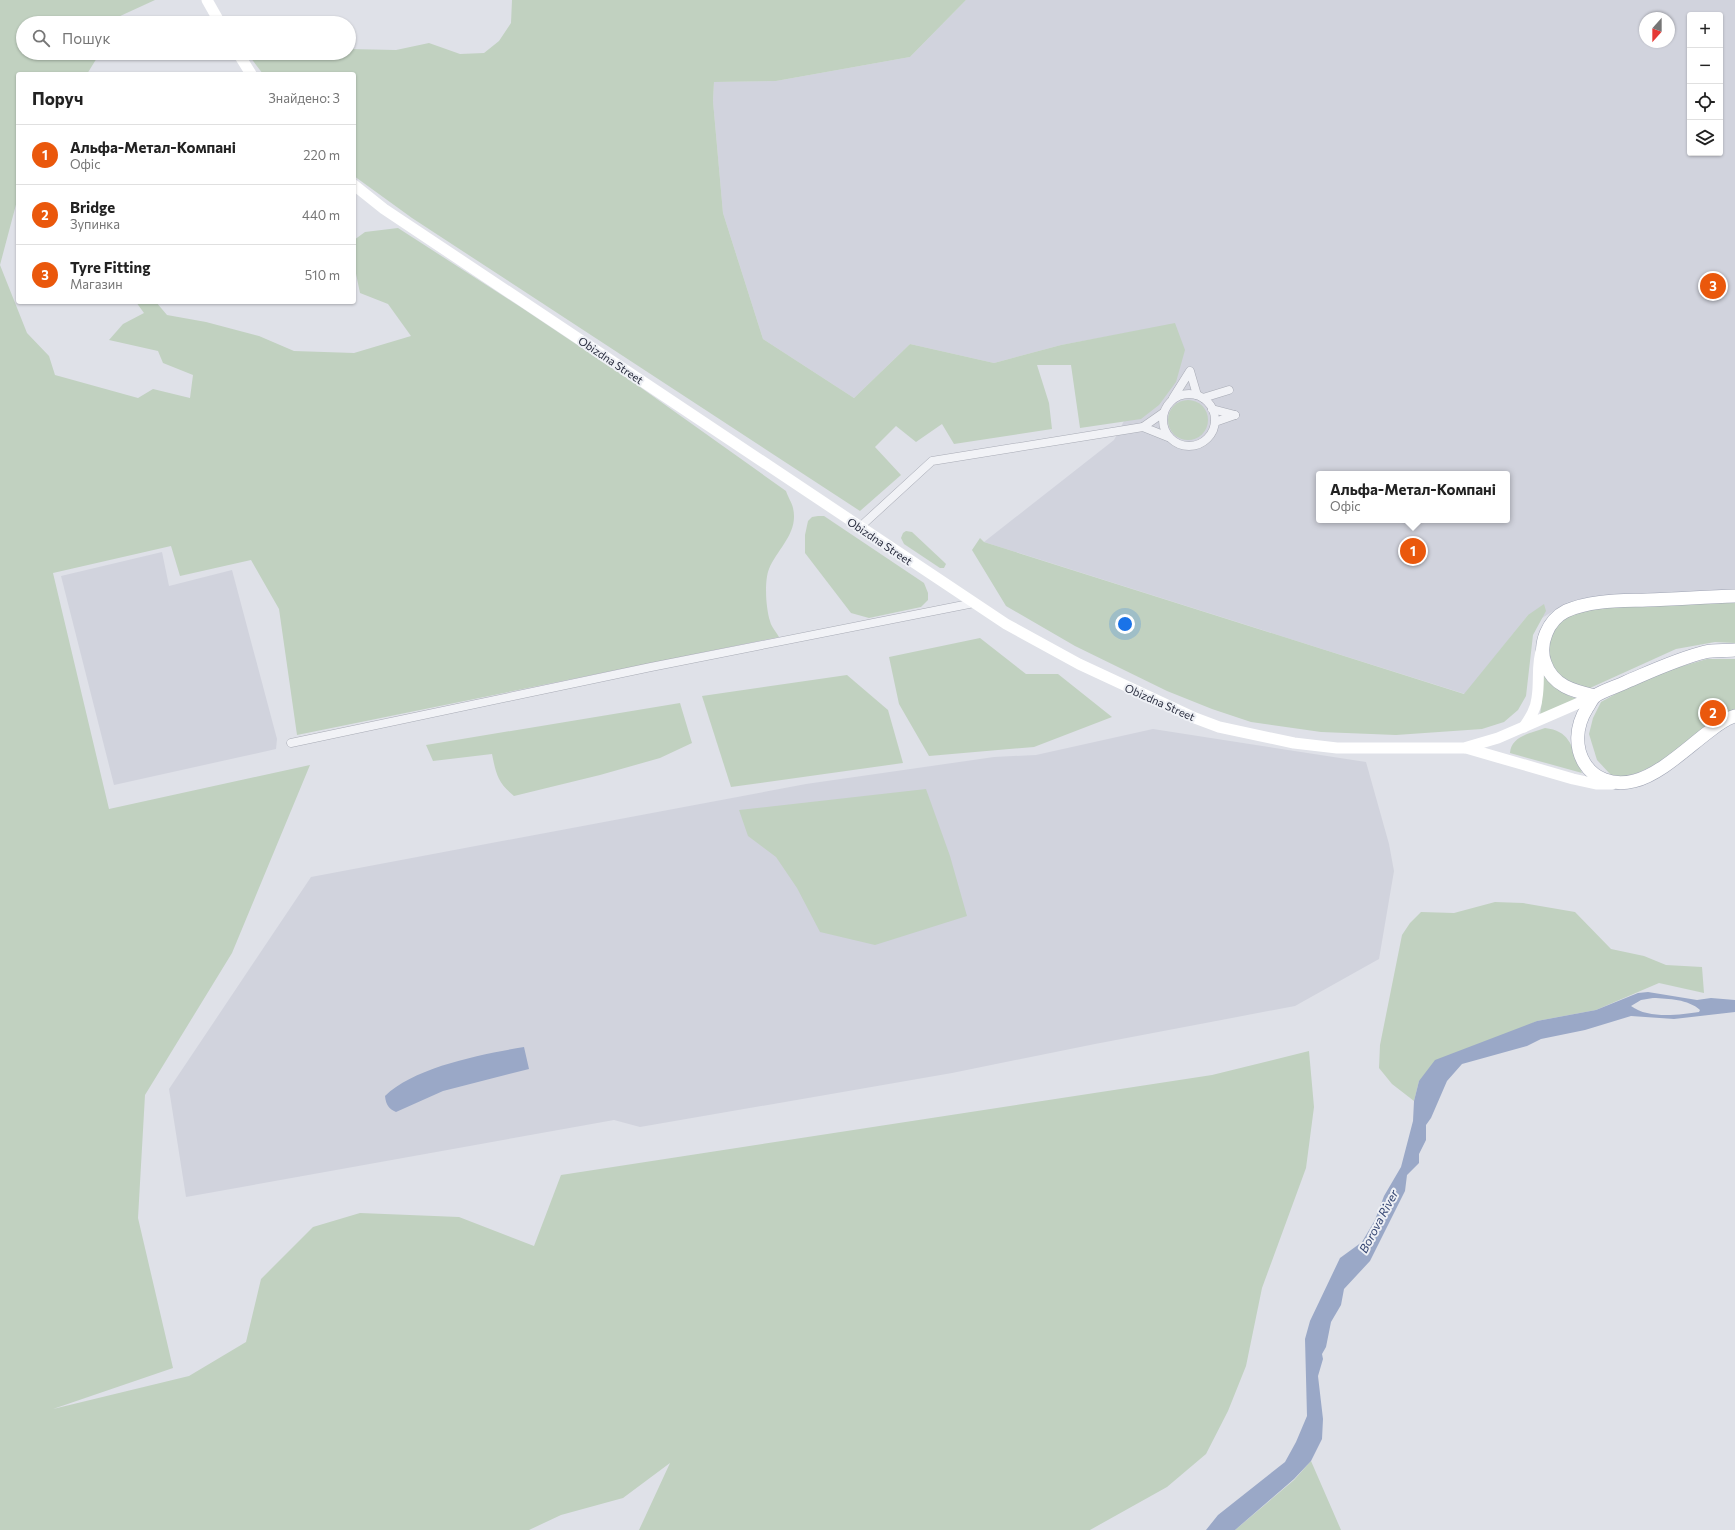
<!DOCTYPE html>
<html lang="uk">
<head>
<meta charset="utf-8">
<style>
	body { margin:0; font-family:Commissioner,sans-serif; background:#f6f6f6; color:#222 }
	.controls { position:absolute; right:12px; top:12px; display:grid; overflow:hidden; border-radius:4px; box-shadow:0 1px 3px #0004 }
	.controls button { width:36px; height:36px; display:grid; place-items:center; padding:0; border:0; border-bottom:1px solid #e0e0e0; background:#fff; color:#222; font:20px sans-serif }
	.compass { position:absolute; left:1639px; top:12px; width:36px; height:36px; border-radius:50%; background:#fff; box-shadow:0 1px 3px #0004; rotate:201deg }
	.you { position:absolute; left:1125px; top:624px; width:14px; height:14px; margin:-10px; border:3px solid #fff; border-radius:50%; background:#1a73e8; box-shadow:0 0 0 6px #1a73e833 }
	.badge { display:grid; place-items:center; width:26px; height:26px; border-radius:50%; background:#ea580c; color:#fff; font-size:13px; font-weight:700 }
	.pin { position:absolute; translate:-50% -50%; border:2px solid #fff; box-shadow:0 1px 4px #0006 }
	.popup { position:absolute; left:1316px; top:471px; width:194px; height:52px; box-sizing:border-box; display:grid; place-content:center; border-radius:4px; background:#fff; filter:drop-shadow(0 1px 3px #0005); font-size:13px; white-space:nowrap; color:#767676 }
	.popup b { font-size:15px; color:#222 }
	.popup::after { content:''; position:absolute; left:50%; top:100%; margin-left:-8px; border:8px solid transparent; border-top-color:#fff }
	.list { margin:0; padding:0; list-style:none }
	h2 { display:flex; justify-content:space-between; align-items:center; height:52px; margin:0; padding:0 16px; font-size:17px }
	h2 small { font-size:13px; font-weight:400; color:#767676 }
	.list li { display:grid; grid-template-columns:26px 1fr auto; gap:12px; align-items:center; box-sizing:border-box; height:60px; padding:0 16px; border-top:1px solid #e0e0e0 }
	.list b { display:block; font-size:15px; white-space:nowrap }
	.list p { margin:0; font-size:13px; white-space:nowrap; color:#767676 }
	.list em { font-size:13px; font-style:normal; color:#767676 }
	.icon { flex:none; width:22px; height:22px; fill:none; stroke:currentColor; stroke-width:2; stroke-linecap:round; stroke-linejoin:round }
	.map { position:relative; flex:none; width:1735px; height:1530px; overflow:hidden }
	.search { position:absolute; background:#fff; box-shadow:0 1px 3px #0004; left:16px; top:16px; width:340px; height:44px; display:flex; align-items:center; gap:10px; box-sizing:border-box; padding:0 14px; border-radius:22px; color:#767676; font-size:15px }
	.panel { position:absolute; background:#fff; box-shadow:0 1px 3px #0004; left:16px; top:72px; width:340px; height:232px; border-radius:4px }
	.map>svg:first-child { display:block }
	.built { fill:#d1d3dd; fill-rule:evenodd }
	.green { fill:#c1d1c0 }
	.water { fill:#9aa8c7; fill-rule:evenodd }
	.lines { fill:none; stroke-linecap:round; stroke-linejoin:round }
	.minor-casing { stroke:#a8abb5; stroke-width:9 }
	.primary-casing { stroke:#9ea3b3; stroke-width:14 }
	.minor { stroke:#f1f2f6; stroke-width:8 }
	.secondary { stroke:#fff; stroke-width:11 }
	.primary { stroke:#fff; stroke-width:13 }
	.labels { text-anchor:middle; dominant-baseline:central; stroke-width:4; stroke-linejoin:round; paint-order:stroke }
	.street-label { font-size:11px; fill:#282c3e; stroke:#eef0f5 }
	.water-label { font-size:12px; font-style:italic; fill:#334471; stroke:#eef0f5 }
</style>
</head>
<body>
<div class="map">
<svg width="1735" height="1530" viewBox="0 0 1735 1530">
	<rect width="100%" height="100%" fill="#dfe1e8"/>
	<g class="built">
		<path d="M966,0H1735V592L1585,598L1568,602L1542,618L1529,623L1528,615L1465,694L984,542L1114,440L1175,324L1061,345L994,363L910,344L854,398L763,339L723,213L713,101L714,82L776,81L910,57ZM1690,15H1720V153H1690ZM1645,18H1669V42H1645ZM1319,474H1507V520H1319Z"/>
		<path d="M162,552L169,586L232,570L277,739L276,749L114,785L61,576Z"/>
		<path d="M1153,729L1366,762L1389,844L1394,871L1379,959L1295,1006L1095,1044L952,1073L640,1127L614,1120L186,1197L169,1089L311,877L806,784L994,757L1036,755Z"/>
	</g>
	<g class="green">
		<path d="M0,0H155L118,17L115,23H23V53H100L87,74H18V197L0,265Z"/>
		<path d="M512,0H966L910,57L776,81L714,82L713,101L723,213L763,339L854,398L910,344L994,363L1061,345L1175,323L1185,350L1176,382L1159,405L1141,419L1080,428L1071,365H1037L1049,403L1052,429L954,444L942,424L916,442L896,426L875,447L901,475L860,511L412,218L354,176V74H263L247,53H349V49L396,50L429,43L460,54L484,53L499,41L511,23Z"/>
		<path d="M398,228L522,308L640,387L786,491C788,497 792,503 793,508C799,533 777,549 769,569C764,581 766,609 770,621C771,626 776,632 779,637L297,735L279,609L251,560L180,576L171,546L53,573L109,809L310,765L232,953L145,1095L138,1218L173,1368L53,1409L189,1376L246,1342L261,1279L313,1227L360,1213L459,1217L534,1246L561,1175L1212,1075L1309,1051L1314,1107L1306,1168L1262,1288L1246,1366L1228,1411L1206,1454L1167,1487L1090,1530H639L670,1463L623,1498L561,1515L529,1530H0V265L27,333L49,356L55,375L138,398L153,389L190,398L193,375L163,363L158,351L109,340L123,324L144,313L136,302H156L167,315L206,322L259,336L294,351L354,353L411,336L388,304L360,293L355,269H354V240L365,232Z"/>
		<circle cx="1188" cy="420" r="20"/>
		<path d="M818,516H824L924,583L928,593V600L921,607L869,618L851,613L805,553V535L808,521L812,517Z"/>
		<path d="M906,531L912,532L944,562L946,564L944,568H940L904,544L901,538L903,533Z"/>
		<path d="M980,538L984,542L1464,694L1528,615L1544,604L1546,611L1533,635L1526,696L1518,710L1504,722L1482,729L1396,735L1321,732L1251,722L1212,709L1167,691L1075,646L1006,606L972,550Z"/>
		<path d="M1735,602V643L1715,642L1676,649L1590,688L1576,686L1558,674L1553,667L1549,657L1550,631L1562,617L1609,604Z"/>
		<path d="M980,638L1026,674H1058L1112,717L1034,747L929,756L899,704L889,657Z"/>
		<path d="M1707,659H1735V709L1656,764L1640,772L1621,778L1611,775L1597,760L1589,734L1593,718L1601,702L1630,686L1662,672Z"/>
		<path d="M1541,667C1551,682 1559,693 1577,699L1540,715L1542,701Z"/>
		<path d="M847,675L888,710L903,763L731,787L702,696Z"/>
		<path d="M680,703L692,743L660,758L600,775L514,796C498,783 496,774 492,754L433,761L426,745Z"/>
		<path d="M1545,728C1573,731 1572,751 1582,773L1510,753C1511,736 1531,733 1545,728Z"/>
		<path d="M926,789L950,856L967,916L875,945L820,932L797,888L776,857L748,836L739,810Z"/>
		<path d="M1495,902L1523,903L1575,912L1611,949L1644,956L1666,965L1702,967L1704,993L1659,983L1596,1010L1537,1021L1419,1081L1414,1101L1392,1084L1379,1068L1380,1045L1402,935L1410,923L1421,912L1454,913Z"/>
		<path d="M1311,1461L1341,1530H1235L1294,1480Z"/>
	</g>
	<g class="water">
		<path d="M1648,992L1697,1000L1711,998L1735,1000V1012L1674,1019L1631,1016L1585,1030L1541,1039L1527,1046L1462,1064L1447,1081L1431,1118L1426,1125V1140L1419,1154V1163L1407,1175L1405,1191L1370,1261L1344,1289L1341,1305L1331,1322L1326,1347L1322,1354L1323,1359L1318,1376L1323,1419L1322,1439L1311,1461L1294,1479L1235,1530H1206L1218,1515L1285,1462L1296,1442L1307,1416L1305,1339L1310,1321L1340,1258L1362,1242L1375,1220L1384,1196L1401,1167L1413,1121L1414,1101L1419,1081L1435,1060L1537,1021L1596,1010L1638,993ZM1653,998C1669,999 1688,999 1700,1010L1699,1012C1679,1015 1648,1019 1631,1006L1641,1000Z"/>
		<path d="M524,1047L529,1069L443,1091L396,1112C389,1109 386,1105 385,1096C414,1067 483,1054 524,1047Z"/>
	</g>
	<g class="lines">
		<defs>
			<g id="minor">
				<circle cx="1189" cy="420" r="26"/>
				<path d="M1173,398L1190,371L1197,395"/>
				<path d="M1203,398L1229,390"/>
				<path d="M1212,409L1235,415"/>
				<path d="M1163,413L1143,427L1168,437"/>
				<path d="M1215,422L1235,415"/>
				<path d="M860,527L932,461L1143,427"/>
				<path d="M291,743L651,667L974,603"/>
			</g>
			<g id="primary">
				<path d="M1735,650C1725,651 1714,650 1705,652C1677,659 1652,671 1626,682C1616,687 1604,690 1595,696C1592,699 1589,705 1587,708C1563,746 1588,792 1634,781C1659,775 1686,749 1707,733C1715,727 1724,719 1735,716"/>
				<path d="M1595,696C1573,691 1553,686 1545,663C1538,644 1548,620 1566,611C1591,600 1620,601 1647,600C1676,599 1706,597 1735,596"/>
			</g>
		</defs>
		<use href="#minor" class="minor-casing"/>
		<use href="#primary" class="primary-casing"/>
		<use href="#minor" class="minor"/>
		<g class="secondary">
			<path d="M207,0L220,23"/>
			<path d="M238,53L251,74"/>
			<path d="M354,185L384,209L1006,624L1079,664L1195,718L1219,727L1294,743L1337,748H1464L1498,738L1595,696"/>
			<path d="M1524,727C1530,718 1536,709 1537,698C1540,681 1536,665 1542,648"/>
			<path d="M1466,748L1573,779L1596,784H1612"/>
		</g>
		<use href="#primary" class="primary"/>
	</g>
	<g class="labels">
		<g class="street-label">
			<text transform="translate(611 360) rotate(34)">Obizdna Street</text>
			<text transform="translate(880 541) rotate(34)">Obizdna Street</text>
			<text transform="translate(1160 702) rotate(24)">Obizdna Street</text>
		</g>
		<g class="water-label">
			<text transform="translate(1378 1221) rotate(-62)">Borova River</text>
		</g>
	</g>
</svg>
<div class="controls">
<button>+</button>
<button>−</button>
<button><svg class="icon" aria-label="locate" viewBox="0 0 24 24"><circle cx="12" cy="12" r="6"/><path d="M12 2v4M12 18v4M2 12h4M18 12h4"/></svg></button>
<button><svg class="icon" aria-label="layers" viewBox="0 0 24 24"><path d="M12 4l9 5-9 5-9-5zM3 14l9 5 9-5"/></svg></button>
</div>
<svg class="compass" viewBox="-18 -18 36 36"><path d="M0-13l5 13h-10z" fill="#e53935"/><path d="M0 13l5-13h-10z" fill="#767676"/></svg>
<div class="you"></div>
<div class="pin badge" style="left:1413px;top:551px">1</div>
<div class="popup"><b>Альфа-Метал-Компані</b>Офіс</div>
<div class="pin badge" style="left:1713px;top:713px">2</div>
<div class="pin badge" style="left:1713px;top:286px">3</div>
<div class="search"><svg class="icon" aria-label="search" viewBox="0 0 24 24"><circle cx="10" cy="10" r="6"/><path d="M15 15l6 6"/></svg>Пошук</div>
<section class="panel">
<h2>Поруч<small>Знайдено: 3</small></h2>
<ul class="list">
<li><span class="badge">1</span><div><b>Альфа-Метал-Компані</b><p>Офіс</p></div><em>220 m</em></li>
<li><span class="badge">2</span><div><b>Bridge</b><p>Зупинка</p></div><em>440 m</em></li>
<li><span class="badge">3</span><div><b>Tyre Fitting</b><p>Магазин</p></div><em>510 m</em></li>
</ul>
</section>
</div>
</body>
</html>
